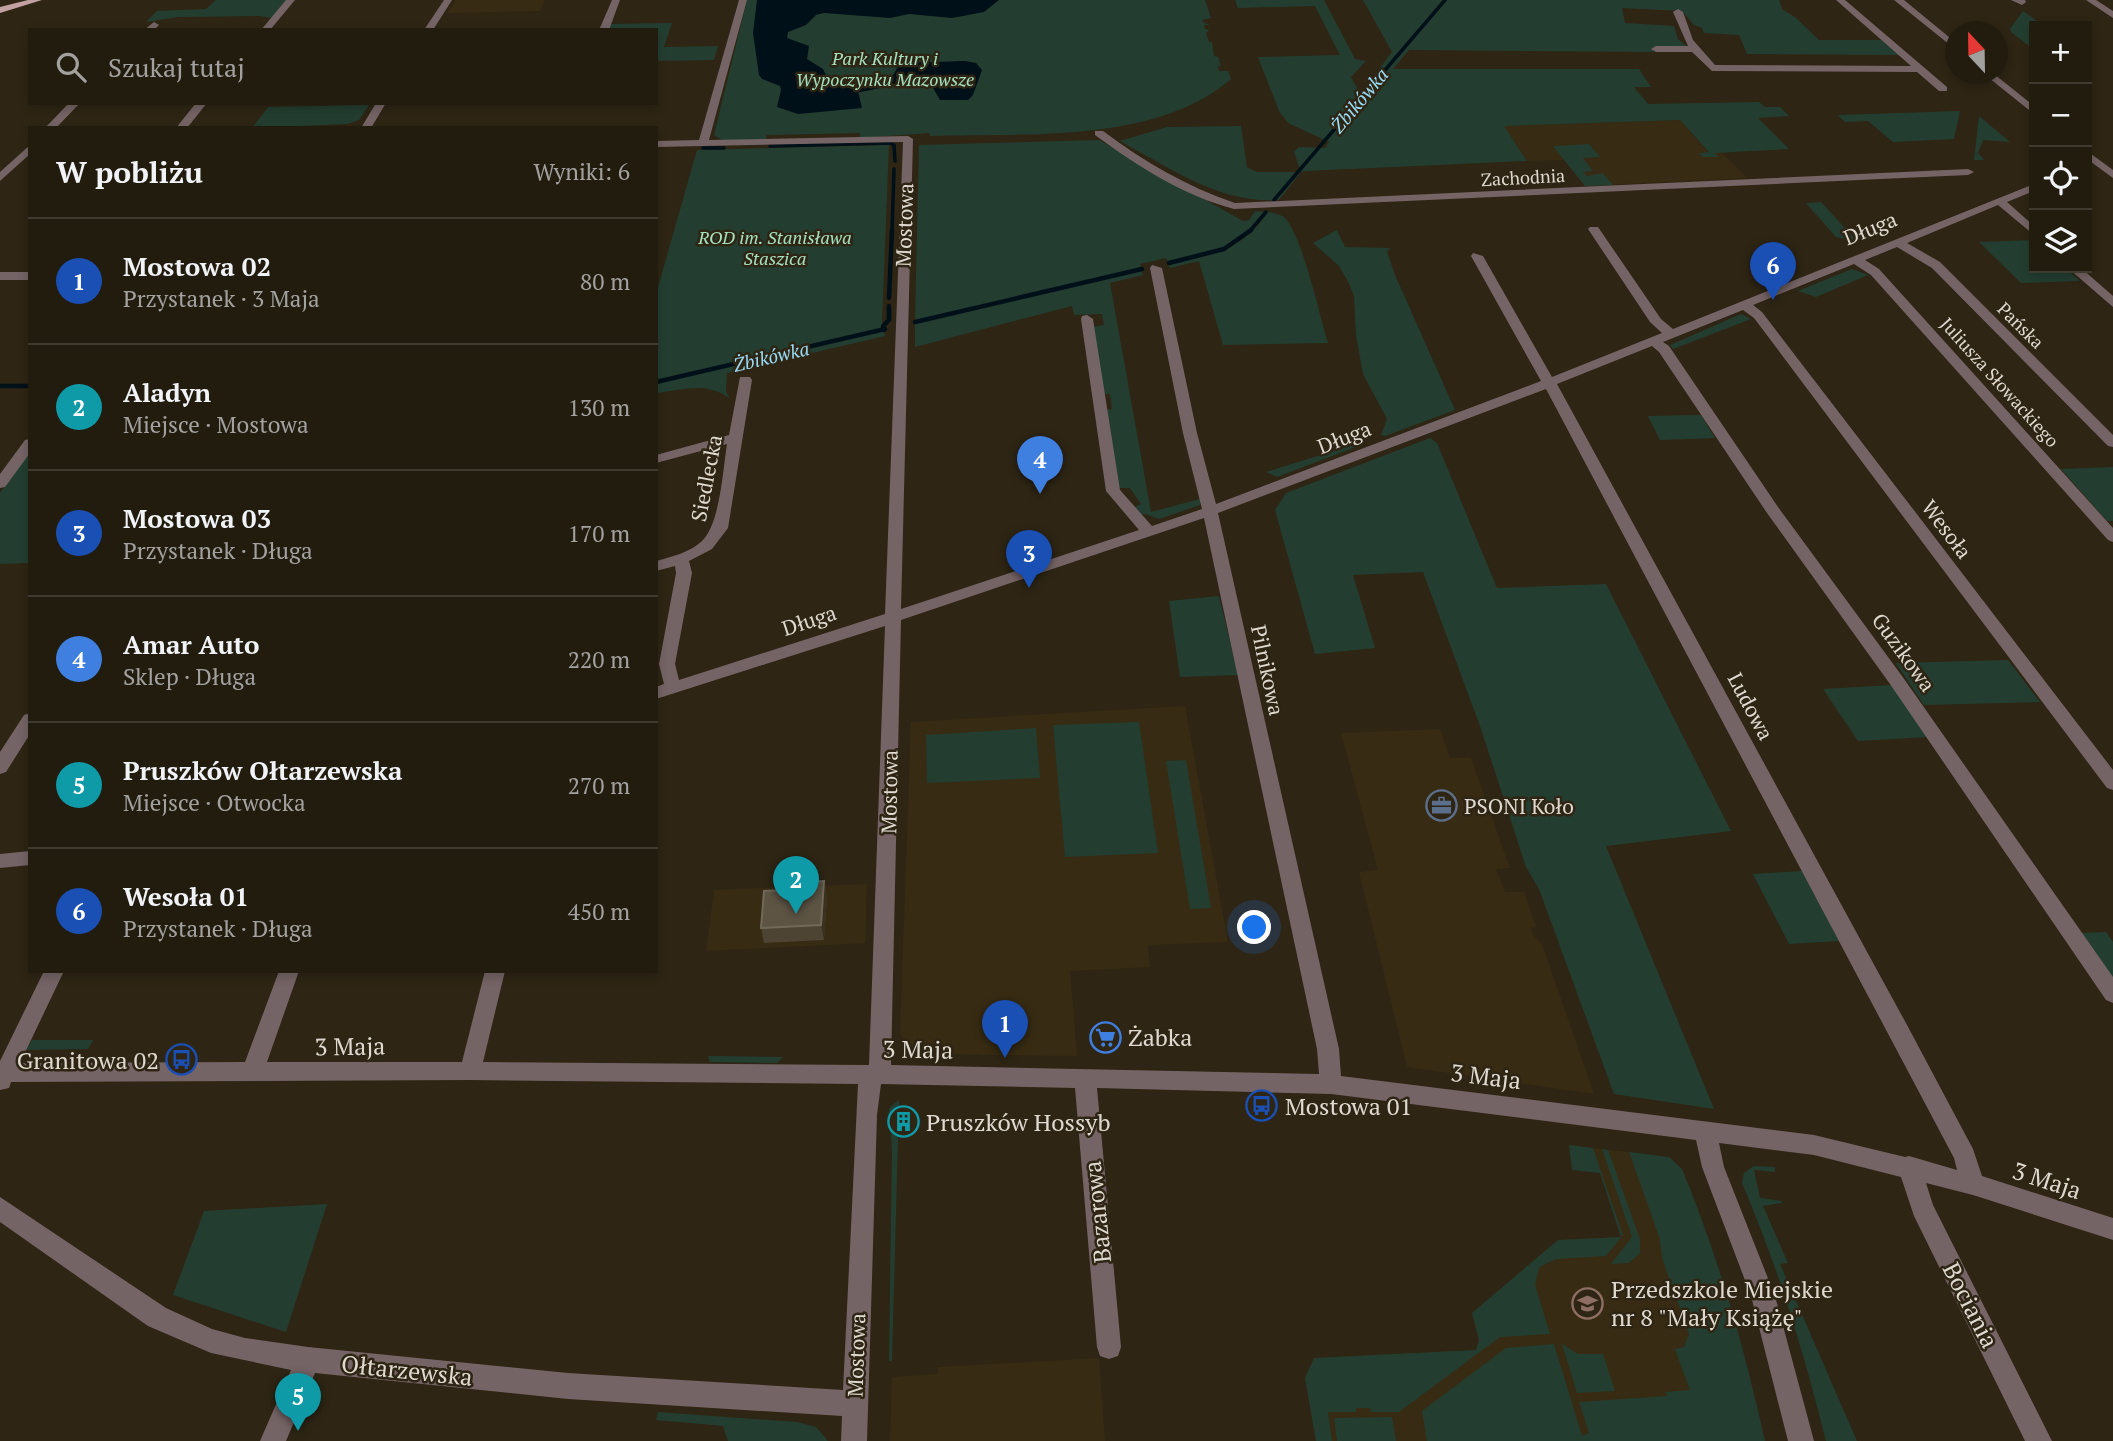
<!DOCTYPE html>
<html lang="pl">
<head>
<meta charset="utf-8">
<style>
	body { margin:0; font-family:"PT Serif",serif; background:#2a2518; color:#f1f3f6 }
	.controls { position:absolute; right:21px; top:21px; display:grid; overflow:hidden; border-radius:0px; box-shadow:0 4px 10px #0003 }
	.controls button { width:63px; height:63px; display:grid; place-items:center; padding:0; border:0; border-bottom:2px solid #3f3a2f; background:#221c0f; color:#f1f3f6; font:35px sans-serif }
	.compass { position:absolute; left:1945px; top:21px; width:63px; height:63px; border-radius:50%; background:#221c0f; box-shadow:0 4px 10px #0003; rotate:338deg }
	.you { position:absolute; left:1255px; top:928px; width:24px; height:24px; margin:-18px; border:5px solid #fff; border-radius:50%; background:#1a73e8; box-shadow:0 0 0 10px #1a73e833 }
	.badge { display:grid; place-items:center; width:46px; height:46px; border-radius:50%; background:#b45309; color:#fff; font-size:23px; font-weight:700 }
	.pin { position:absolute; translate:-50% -58px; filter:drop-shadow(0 2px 4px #0008) }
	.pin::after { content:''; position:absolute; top:37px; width:24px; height:21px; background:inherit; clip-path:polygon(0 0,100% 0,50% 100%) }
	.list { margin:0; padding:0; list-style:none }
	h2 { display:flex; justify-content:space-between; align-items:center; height:91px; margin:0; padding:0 28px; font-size:30px }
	h2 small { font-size:23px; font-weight:400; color:#a2a19e }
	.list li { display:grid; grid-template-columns:46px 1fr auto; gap:21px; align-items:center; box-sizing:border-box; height:126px; padding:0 28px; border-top:2px solid #3f3a2f }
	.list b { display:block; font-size:26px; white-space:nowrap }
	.list p { margin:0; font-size:23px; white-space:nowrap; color:#a2a19e }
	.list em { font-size:23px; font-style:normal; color:#a2a19e }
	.icon { flex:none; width:38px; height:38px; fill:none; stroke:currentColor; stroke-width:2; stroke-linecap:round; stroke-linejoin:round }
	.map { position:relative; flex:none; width:2113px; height:1441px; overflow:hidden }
	.search { position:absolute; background:#221c0f; box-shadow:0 4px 10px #0003; left:28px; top:28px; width:630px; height:77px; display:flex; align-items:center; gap:18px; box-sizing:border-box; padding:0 24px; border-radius:0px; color:#a2a19e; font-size:26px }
	.panel { position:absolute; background:#221c0f; box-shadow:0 4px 10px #0003; left:28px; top:126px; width:630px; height:847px; border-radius:0px }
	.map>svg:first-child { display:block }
	.built { fill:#372b13 }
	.green { fill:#233e30 }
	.water { fill:#001019 }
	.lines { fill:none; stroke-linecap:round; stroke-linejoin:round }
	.stream-far1 { stroke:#001019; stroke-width:3.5 }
	.stream { stroke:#001019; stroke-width:4.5 }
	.minor { fill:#756465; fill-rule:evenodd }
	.major { fill:#c3a1a3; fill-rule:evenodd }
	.wall { fill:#4d4433 }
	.shaded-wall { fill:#3a311f }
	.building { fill:#5d5444; stroke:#716959; stroke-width:2 }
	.labels { text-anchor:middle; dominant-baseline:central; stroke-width:5; stroke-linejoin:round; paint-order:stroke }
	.far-park-label { font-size:18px; font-style:italic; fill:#a4e1bf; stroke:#2e2514 }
	.far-street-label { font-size:18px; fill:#dfd9cf; stroke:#2e2514 }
	.far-water-label { font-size:19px; font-style:italic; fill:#97dbf5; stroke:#2e2514 }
	.street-label { font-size:21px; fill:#dfd9cf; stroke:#2e2514 }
	.poi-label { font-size:21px; fill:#dfd9cf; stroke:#2e2514; text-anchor:start }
	.near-poi-label { font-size:24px; fill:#dfd9cf; stroke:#2e2514; text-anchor:start }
	.near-street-label { font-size:24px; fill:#dfd9cf; stroke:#2e2514 }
</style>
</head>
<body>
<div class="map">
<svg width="2113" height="1441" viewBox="0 0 2113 1441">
	<rect width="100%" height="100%" fill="#2e2514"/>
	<g class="built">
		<path d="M456,0H545L540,11L447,13Z"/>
		<path d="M1680,120L1709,153L1721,152L1747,178L1585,186L1564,160L1527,161L1503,126Z"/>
		<path d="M1185,706L1228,942L1148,945L1150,967L1070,971L1077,1056L923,1054L905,1042L900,1034L911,722Z"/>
		<path d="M1440,729L1450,758H1471L1510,868L1496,869L1505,892H1524L1536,927L1531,928L1533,935L1542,944L1594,1094L1407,1067L1359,872L1378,870L1341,733Z"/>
		<path d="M867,884L865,943L706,951L714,890Z"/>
		<path d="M1592,1148L1635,1153L1737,1441H1316L1305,1378L1314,1358L1476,1350L1479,1340L1472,1313L1558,1240L1621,1237Z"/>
		<path d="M1099,1358L1105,1441H890L892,1377L938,1374V1367Z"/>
	</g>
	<g class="green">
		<path d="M216,0H287L272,18L259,16L178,17L146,22L157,11L206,9Z"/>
		<path d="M747,0H1205L1211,18L1202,20L1203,22L1209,25H1204L1205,29L1209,30L1206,33L1209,42H1212L1214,56L1218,57L1221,66H1218L1219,71H1228L1231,79C1157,144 1022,133 930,136L929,133L860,138V133L767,135L765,141L722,140L714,135Z"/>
		<path d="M1235,0H1324L1355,59L1366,61L1351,77L1360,94L1392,52L1363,0H1779L1782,9L1796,18L1819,40H1881L1899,55L1747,54L1739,35L1704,33L1702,28L1694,25L1682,11L1622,8L1625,23L1674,26L1678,39L1686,46L1652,48L1654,52L1409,50L1393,69H1639L1651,87H1634L1648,104L1759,102L1765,107H1780L1789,116L1758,118L1789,149L1715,153L1718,157H1703L1699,153L1709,152L1680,120L1504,126L1527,161L1306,171L1301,172L1279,200C1220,204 1170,168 1120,141L1167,127L1241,126L1247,167L1257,172H1301L1294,152L1299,147L1325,148L1329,142L1288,123L1279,111L1258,57L1340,55L1315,6L1238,8Z"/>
		<path d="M2023,11L2044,26H2034V50L2011,32L2010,29Z"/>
		<path d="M672,23L664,47L718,46L714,60L656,61V30H607L609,24Z"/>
		<path d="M369,105L359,120L348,124L252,128L268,107Z"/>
		<path d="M1960,111L1954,139L1893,142L1868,121L1845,122L1838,115Z"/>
		<path d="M1979,116L2010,142L1983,140L1978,153L1984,160H1974Z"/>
		<path d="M1099,140L1243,221L1249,220L1255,211L1265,212C1235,253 1214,252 1168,262L1166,258L1140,264L1141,269L915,321L919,145Z"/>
		<path d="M1589,144L1600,157L1583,158L1593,171L1583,172L1587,176L1603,173L1613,185L1585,186L1553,146Z"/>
		<path d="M889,145L882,322L885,336L727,373L726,391L729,398C706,381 682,390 656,393V294L697,150Z"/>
		<path d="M1821,202L1856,240L1858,242L1836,237L1806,203Z"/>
		<path d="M1268,212C1274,213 1279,214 1284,217C1302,234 1320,317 1328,343L1223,345L1199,261L1170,268L1168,265C1212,254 1241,252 1268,212Z"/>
		<path d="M1337,230L1345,247L1390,248L1387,252L1395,275L1455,410L1385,436L1381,435L1387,419L1363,374L1356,335L1354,296L1349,283L1339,266L1313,243Z"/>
		<path d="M2034,240V268H2065L2080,281L2021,283L1979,242Z"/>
		<path d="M1852,269L1868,275L1816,297L1798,291Z"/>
		<path d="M1141,270L1143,275L1110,283L1151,512L1200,499V505L1159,519L1145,514L1140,515L1133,508L1141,504L1130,488H1118L1105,410L1112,409L1110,394H1103L1093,327L1104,325L1102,314L1074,315L1072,306L915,347V324Z"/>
		<path d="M1741,314L1751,319L1673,349L1670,345Z"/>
		<path d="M1701,415L1715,438L1660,440L1648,416Z"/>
		<path d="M1430,438L1437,443L1497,588L1606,584L1731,831L1606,846L1714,1109L1614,1094L1539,889L1526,867L1480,726L1423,572L1353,575L1375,648L1315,654L1275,510L1286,493Z"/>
		<path d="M1363,442L1361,445L1277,477L1266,472Z"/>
		<path d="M30,451V563L0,564V493Z"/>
		<path d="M2113,467V521H2107L2061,469Z"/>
		<path d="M1219,596L1238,675L1180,677L1169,601Z"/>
		<path d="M2008,660L2040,702L1924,705L1896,663Z"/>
		<path d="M1892,685L1928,737L1858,741L1823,689Z"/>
		<path d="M1139,722L1158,853L1065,857L1053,725Z"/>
		<path d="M1036,728L1040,778L927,783L926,735Z"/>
		<path d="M1186,760L1211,908L1190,909L1166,761Z"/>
		<path d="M1802,871L1839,941L1789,944L1753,874Z"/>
		<path d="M2106,932L2113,942V979L2079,933Z"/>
		<path d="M32,1040H93L88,1049L26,1050Z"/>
		<path d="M708,1056L783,1057L777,1063L710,1062Z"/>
		<path d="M899,1100L892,1361H889L892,1150L889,1108Z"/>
		<path d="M1569,1145L1593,1148L1623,1235L1606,1256L1556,1259L1539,1267L1535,1285L1550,1334L1500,1337L1399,1412H1371L1370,1408H1356V1412H1328L1332,1441H1316L1305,1378L1314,1358L1476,1350L1479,1340L1472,1313L1558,1240L1621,1237L1600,1173L1572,1170Z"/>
		<path d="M1602,1149L1608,1150L1640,1239V1253L1629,1263L1611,1264L1632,1237Z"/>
		<path d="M1629,1152L1669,1157L1682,1169C1720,1262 1743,1343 1765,1441H1427L1422,1411L1506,1348L1554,1344L1582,1436L1589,1433L1579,1402L1667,1396L1666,1392L1690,1390L1675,1349L1684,1347L1689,1334L1662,1258L1660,1239Z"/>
		<path d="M1754,1166L1775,1167V1172L1754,1170L1760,1198L1781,1201L1782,1203L1763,1206L1788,1263L1780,1264L1857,1441H1826C1803,1350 1779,1270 1742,1183L1744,1173Z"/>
		<path d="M327,1204L286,1332L173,1295L204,1211Z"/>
		<path d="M1562,1344L1578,1354H1603L1615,1391L1577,1393Z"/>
		<path d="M658,1412L797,1422L816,1427L828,1441H728L723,1426L656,1420Z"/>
		<path d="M1392,1417L1396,1441H1337L1334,1418Z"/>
	</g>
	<g class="water">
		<path d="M757,0H999L984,12L952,18L909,14L890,18L824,13L816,15L806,25L788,32L787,38L809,46L807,59L823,69L829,81L858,91L862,108L798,114L777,107L781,90L780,86L762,79L759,75L753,33Z"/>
		<path d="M965,61L976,63L982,70L973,95L968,100H940L932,86L900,87L889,82L900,63Z"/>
	</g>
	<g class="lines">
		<g class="stream-far1">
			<path d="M857,91L891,84"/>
			<path d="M770,146L890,143L894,145L895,161"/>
			<path d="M703,148H724"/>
			<path d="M1274,200L1445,0"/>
			<path d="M892,232L894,169"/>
			<path d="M1249,232L1266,212"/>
		</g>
		<g class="stream">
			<path d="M1169,263L1224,249L1251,230"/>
			<path d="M889,298L892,230"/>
			<path d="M915,322L1142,269"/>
			<path d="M884,330L883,326L889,320V306"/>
			<path d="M656,382L885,329"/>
			<path d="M0,386H30"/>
		</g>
		<g class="minor">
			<path d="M286,0H295L270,30H261Z"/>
			<path d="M444,0H452L433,30H424Z"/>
			<path d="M612,0H620L609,30H599Z"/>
			<path d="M739,0H747L709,140L908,136L913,139L901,609L1139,530L1106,491L1081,319L1082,316L1087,315L1093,319L1120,490L1152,526L1202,509L1183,433L1150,268L1152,265L1162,268L1197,433L1216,504L1541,381L1471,256L1473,253L1483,256L1552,377L1662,333L1650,322L1588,229L1590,227H1598L1661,319L1673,329L2034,184V191L2007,202L2034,226V235L1998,205L1907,243L1940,262L2113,435V447L2108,446L1932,268L1897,247L1865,260L1879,269L2113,528V542L2108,540L1871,275L1854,264L1753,305L1762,312L2113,770V790L2107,788L1754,318L1743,310L1663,342L1669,346L1778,507L1902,676L2113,977V1003L2106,1000L1890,684L1767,513L1659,352L1652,346L1557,384L1907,1025L1973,1149L1982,1176L2113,1218V1240L1973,1195L1926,1183L1933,1205L2052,1441H2025L1914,1216L1901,1177L1814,1155L1719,1143L1724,1167L1775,1296L1814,1441H1788L1751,1296L1702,1167L1696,1140L1331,1094L1097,1088L1121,1347L1118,1356L1109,1359L1100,1356L1097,1347L1075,1088L881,1084L877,1115L867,1441H841L842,1416L568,1399L315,1373L286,1441H260L291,1370L211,1353L148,1326L0,1222V1197L166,1308L212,1329L245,1338L308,1347L568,1373L843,1390L858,1084L470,1080L11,1082L9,1088L0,1090V1061L44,971H64L20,1063L245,1062L279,971H299L267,1062H462L485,971H505L483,1062L869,1065L885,626L656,699V687L664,684L659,664L676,573L675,566L656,571V561C671,557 691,552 702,541C720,524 723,469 727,444L656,463V455L729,435L740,377H750L752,380L728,528L712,549L689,561L692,573L675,664L679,680L885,614L903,142L656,147V141L699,140ZM1546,389L1954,1158L1957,1170L1909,1156L1905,1157L1814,1135L1341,1076L1339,1049L1218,513ZM1204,518L1317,1049L1319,1074L891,1065L901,620Z"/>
			<path d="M1836,0H1845L1947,87V91H1939L1917,72L1712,71L1692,52H1656L1651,49L1656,46H1688L1673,12L1678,9L1683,12L1693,40L1715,65L1911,66Z"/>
			<path d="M1894,0H1904L1955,42V49Z"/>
			<path d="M2011,0H2025L2026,2L2022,5Z"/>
			<path d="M2086,0H2096L2113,11V18Z"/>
			<path d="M154,22L159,25L154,30H144Z"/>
			<path d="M1984,74H1994L2034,106V114Z"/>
			<path d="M69,103H80L56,128H45Z"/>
			<path d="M196,103H207L187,128H176Z"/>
			<path d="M376,103H386L371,128H361Z"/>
			<path d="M1095,131H1103C1143,161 1187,187 1235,203L1968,169L1974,172L1968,175L1234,209C1184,196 1137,166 1095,135Z"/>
			<path d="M30,145V154L0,181V172Z"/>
			<path d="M2087,151L2113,170V178L2087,159Z"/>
			<path d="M2068,268H2081L2113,296V307Z"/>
			<rect x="0" y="272" width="30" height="8"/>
			<path d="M30,439V453L5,487L0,488V474L25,440Z"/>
			<path d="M30,713V734L6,772L0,774V752L24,715Z"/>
			<path d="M30,851V865L0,868V854Z"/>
		</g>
		<path class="major" d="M28,0H42L0,13V7Z"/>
	</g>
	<path class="wall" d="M824,881L827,896L824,940L764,943L761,928L788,890Z"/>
	<path class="shaded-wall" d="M824,881L827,896L824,940L821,925Z"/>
	<path class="building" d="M824,881L821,925L761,928L764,891L788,890V883Z"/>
	<defs>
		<symbol id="office-ring" viewBox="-11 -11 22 22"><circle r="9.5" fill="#2e2514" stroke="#5c6f8a" stroke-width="1.5"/><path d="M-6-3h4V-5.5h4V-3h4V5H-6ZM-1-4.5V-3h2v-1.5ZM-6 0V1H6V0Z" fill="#5c6f8a"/></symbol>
		<symbol id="supermarket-ring" viewBox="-11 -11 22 22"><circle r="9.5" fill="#2e2514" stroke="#3f7fe0" stroke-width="1.5"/><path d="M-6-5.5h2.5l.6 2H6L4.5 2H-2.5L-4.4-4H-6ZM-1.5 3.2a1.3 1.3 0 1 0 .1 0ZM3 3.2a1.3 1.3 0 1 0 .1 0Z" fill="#3f7fe0"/></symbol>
		<symbol id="bus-ring" viewBox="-11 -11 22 22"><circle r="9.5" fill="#2e2514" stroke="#1a4fb4" stroke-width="1.5"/><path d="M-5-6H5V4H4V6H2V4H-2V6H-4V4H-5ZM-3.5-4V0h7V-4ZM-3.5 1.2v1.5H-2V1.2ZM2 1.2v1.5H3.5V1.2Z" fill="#1a4fb4"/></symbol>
		<symbol id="building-ring" viewBox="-11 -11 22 22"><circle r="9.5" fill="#2e2514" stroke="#0f9aa8" stroke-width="1.5"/><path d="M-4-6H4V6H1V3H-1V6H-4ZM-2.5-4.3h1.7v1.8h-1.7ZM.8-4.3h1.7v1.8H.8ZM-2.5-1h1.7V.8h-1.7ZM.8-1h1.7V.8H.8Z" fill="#0f9aa8"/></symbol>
		<symbol id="school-ring" viewBox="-11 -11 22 22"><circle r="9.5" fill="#2e2514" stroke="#8d6e63" stroke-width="1.5"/><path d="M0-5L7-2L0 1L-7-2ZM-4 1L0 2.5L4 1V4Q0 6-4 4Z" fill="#8d6e63"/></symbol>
	</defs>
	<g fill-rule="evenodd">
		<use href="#office-ring" x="1424" y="788" width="35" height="35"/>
		<use href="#supermarket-ring" x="1088" y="1020" width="35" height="35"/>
		<use href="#bus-ring" x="164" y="1042" width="35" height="35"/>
		<use href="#bus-ring" x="1244" y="1088" width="35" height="35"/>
		<use href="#building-ring" x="886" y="1104" width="35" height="35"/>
		<use href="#school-ring" x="1570" y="1286" width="35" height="35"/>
	</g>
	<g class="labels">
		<g class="far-park-label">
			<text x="885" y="58">Park Kultury i<tspan x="885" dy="21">Wypoczynku Mazowsze</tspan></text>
			<text x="775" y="237">ROD im. Stanisława<tspan x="775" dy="21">Staszica</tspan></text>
		</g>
		<g class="far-street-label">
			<text transform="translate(1523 177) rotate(-3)">Zachodnia</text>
			<text transform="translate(2021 325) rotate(45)">Pańska</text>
			<text transform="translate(2000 382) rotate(48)">Juliusza Słowackiego</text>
		</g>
		<g class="far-water-label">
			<text transform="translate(1359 100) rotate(-50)">Żbikówka</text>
			<text transform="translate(771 356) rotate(-13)">Żbikówka</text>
		</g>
		<g class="street-label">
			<text transform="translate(904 225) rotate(-88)">Mostowa</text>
			<text transform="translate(1870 228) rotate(-22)">Długa</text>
			<text transform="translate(1344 437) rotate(-21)">Długa</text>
			<text transform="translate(706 478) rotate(-79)">Siedlecka</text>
			<text transform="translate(1947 529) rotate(53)">Wesoła</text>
			<text transform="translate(809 620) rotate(-18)">Długa</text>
			<text transform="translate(1904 652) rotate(54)">Guzikowa</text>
			<text transform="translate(1268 670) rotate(78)">Pilnikowa</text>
			<text transform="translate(1751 706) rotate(62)">Ludowa</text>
			<text transform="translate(889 792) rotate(-89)">Mostowa</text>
			<text transform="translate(856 1355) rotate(-88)">Mostowa</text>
		</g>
		<g class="poi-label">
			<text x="1464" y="806">PSONI Koło</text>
		</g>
		<g class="near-poi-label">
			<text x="1128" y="1037">Żabka</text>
			<text x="159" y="1060" text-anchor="end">Granitowa 02</text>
			<text x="1285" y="1106">Mostowa 01</text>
			<text x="926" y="1122">Pruszków Hossyb</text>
			<text x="1611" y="1289">Przedszkole Miejskie<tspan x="1611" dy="28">nr 8 "Mały Książę"</tspan></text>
		</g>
		<g class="near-street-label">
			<text transform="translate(350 1046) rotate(-1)">3 Maja</text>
			<text transform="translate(918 1049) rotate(1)">3 Maja</text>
			<text transform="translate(1486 1076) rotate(7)">3 Maja</text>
			<text transform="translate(2047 1180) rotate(18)">3 Maja</text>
			<text transform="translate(1097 1212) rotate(-96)">Bazarowa</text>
			<text transform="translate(1971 1305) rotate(63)">Bociania</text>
			<text transform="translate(407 1370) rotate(6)">Ołtarzewska</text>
		</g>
	</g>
</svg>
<div class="controls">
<button>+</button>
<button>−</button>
<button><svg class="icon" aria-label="locate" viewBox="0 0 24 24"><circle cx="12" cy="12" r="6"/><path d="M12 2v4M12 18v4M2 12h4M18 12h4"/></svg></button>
<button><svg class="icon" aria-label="layers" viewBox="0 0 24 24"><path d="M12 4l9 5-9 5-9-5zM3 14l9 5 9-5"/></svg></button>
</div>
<svg class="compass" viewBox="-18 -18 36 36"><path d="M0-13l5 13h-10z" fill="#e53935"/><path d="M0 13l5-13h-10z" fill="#a2a19e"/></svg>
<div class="you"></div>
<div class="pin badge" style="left:1005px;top:1058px;background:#1a4fb4">1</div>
<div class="pin badge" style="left:796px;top:914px;background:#0f9aa8">2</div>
<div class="pin badge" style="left:1029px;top:588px;background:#1a4fb4">3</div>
<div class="pin badge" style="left:1040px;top:494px;background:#3f7fe0">4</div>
<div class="pin badge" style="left:298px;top:1431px;background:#0f9aa8">5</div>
<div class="pin badge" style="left:1773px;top:300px;background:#1a4fb4">6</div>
<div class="search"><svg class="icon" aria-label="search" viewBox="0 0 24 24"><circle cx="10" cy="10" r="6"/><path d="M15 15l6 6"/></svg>Szukaj tutaj</div>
<section class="panel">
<h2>W pobliżu<small>Wyniki: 6</small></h2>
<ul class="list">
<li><span class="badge" style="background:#1a4fb4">1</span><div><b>Mostowa 02</b><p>Przystanek · 3 Maja</p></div><em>80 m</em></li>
<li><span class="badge" style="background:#0f9aa8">2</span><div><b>Aladyn</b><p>Miejsce · Mostowa</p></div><em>130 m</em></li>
<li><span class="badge" style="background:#1a4fb4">3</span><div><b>Mostowa 03</b><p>Przystanek · Długa</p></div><em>170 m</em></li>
<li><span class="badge" style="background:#3f7fe0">4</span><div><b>Amar Auto</b><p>Sklep · Długa</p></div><em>220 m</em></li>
<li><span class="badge" style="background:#0f9aa8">5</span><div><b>Pruszków Ołtarzewska</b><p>Miejsce · Otwocka</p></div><em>270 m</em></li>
<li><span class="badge" style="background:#1a4fb4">6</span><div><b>Wesoła 01</b><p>Przystanek · Długa</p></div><em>450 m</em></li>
</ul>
</section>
</div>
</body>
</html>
